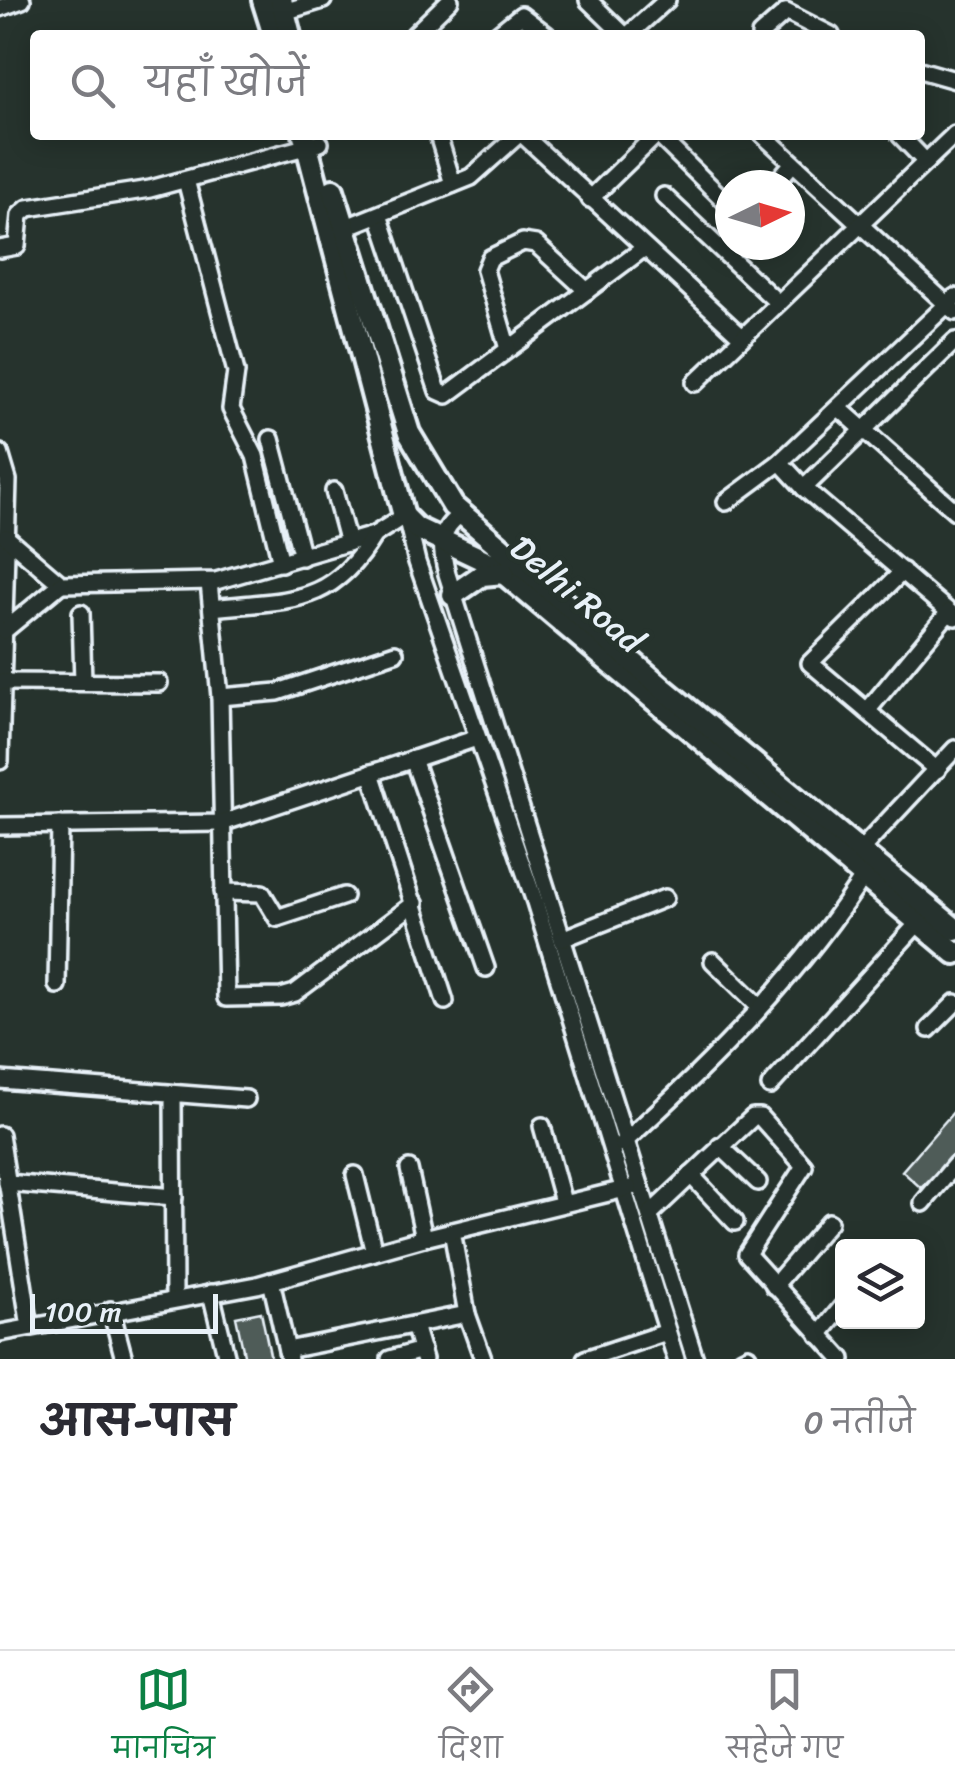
<!DOCTYPE html>
<html lang="hi">
<head>
<meta charset="utf-8">
<style>
	body { margin:0; font-family:Sriracha,"Playpen Sans Deva",sans-serif; background:#f7f7f7; color:#2b2b33 }
	.controls { position:absolute; right:30px; bottom:30px; display:grid; overflow:hidden; border-radius:10px; box-shadow:0 5px 25px #0003 }
	.controls button { width:90px; height:90px; display:grid; place-items:center; padding:0; border:0; border-bottom:2px solid #e1e1e2; background:#fff; color:#2b2b33; font:50px sans-serif }
	.compass { position:absolute; left:715px; top:170px; width:90px; height:90px; border-radius:50%; background:#fff; box-shadow:0 5px 25px #0003; rotate:85deg }
	.scale { position:absolute; left:30px; bottom:25px; width:188px; box-sizing:border-box; padding-left:10px; border:5px solid #e8f1f8; border-top:0; font-size:28px; line-height:35px; white-space:nowrap; color:#e8f1f8; -webkit-text-stroke:8px #26332d; paint-order:stroke }
	.list { margin:0; padding:0; list-style:none }
	h2 { display:flex; justify-content:space-between; align-items:center; height:130px; margin:0; padding:0 40px; font-size:42px }
	h2 small { font-size:32px; font-weight:400; color:#7c7c81 }
	.icon { flex:none; width:55px; height:55px; fill:none; stroke:currentColor; stroke-width:2; stroke-linecap:round; stroke-linejoin:round }
	.map { position:relative; flex:none; width:955px; height:1359px; overflow:hidden }
	.search { position:absolute; background:#fff; box-shadow:0 5px 25px #0003; left:30px; right:30px; top:30px; height:110px; display:flex; align-items:center; gap:25px; box-sizing:border-box; padding:0 35px; border-radius:10px; color:#7c7c81; font-size:38px }
	.sheet { height:290px; background:#fff }
	nav { display:flex; justify-content:space-around; align-items:center; box-sizing:border-box; height:140px; border-top:2px solid #e1e1e2; background:#fff; font-size:28px; color:#7c7c81 }
	nav a { display:grid; justify-items:center; gap:5px }
	nav .on { color:#0b8043 }
	.map>svg:first-child { display:block }
	.building { fill:#505c59; stroke:#e8f1f8; stroke-width:2.5 }
	.lines { fill:none; stroke-linecap:round; stroke-linejoin:round }
	.minor-casing { stroke:#e8f1f8; stroke-width:22 }
	.major-casing { stroke:#e8f1f8; stroke-width:28 }
	.minor { stroke:#26332d; stroke-width:15 }
	.major { stroke:#26332d; stroke-width:20 }
	.labels { text-anchor:middle; dominant-baseline:central; stroke-width:10; stroke-linejoin:round; paint-order:stroke }
	.street-label { font-size:35px; fill:#e8f1f8; stroke:#26332d }
</style>
</head>
<body>
<div class="map">
<svg width="955" height="1359" viewBox="0 0 955 1359">
	<rect width="100%" height="100%" fill="#26332d"/>
	<filter id="ink" filterUnits="userSpaceOnUse"><feTurbulence type="fractalNoise" baseFrequency=".01" numOctaves="2"/><feDisplacementMap in="SourceGraphic" scale="20" xChannelSelector="R" yChannelSelector="G"/><feConvolveMatrix kernelMatrix="1 2 1 2 8 2 1 2 1" color-interpolation-filters="sRGB"/></filter>
	<g filter="url(#ink)">
		<g class="building">
			<path d="M955,1110V1153L921,1188L902,1171Z"/>
			<path d="M261,1312L271,1359H245L236,1317Z"/>
		</g>
		<g class="lines">
			<defs>
				<g id="minor">
					<path d="M588,0L624,35"/>
					<path d="M0,8L22,0"/>
					<path d="M274,15L323,0"/>
					<path d="M414,35L450,0"/>
					<path d="M496,35L521,15L547,35"/>
					<path d="M628,35L667,0"/>
					<path d="M760,35L786,12L831,35"/>
					<path d="M920,70L955,80"/>
					<path d="M438,135L453,184"/>
					<path d="M523,135L742,337"/>
					<path d="M658,135L730,206"/>
					<path d="M763,135L955,312"/>
					<path d="M900,135L926,162"/>
					<path d="M186,180L236,372L231,409L255,456L281,563"/>
					<path d="M774,185L793,163"/>
					<path d="M664,196L778,303"/>
					<path d="M590,199L656,135"/>
					<path d="M379,215L438,391L447,395L643,249"/>
					<path d="M344,228L471,177L518,135"/>
					<path d="M0,249L17,246L20,215L28,208L150,189L320,143"/>
					<path d="M508,349L485,270L490,258L523,242L536,244L587,291"/>
					<path d="M695,383L955,134"/>
					<path d="M839,408L955,511"/>
					<path d="M271,439L302,557"/>
					<path d="M0,453L8,480L0,761"/>
					<path d="M780,462L804,488L955,617"/>
					<path d="M804,488L955,341"/>
					<path d="M334,491L348,543"/>
					<path d="M726,502L780,462L955,297"/>
					<path d="M461,515C437,529 441,550 447,574L695,1359"/>
					<path d="M407,520L417,562L535,902L676,1359"/>
					<path d="M6,537L61,584L216,581L374,535L404,516"/>
					<path d="M903,571L810,663L937,770"/>
					<path d="M209,582L220,697L226,998L281,997L295,993L415,903"/>
					<path d="M212,608C288,599 330,608 374,535"/>
					<path d="M81,613L83,682"/>
					<path d="M4,631L61,584"/>
					<path d="M2,682L159,683"/>
					<path d="M220,697L278,692L395,653"/>
					<path d="M867,711L949,612"/>
					<path d="M413,759L486,968"/>
					<path d="M371,773L445,1001"/>
					<path d="M0,826L222,823L477,738"/>
					<path d="M853,858L955,749"/>
					<path d="M223,892L262,893L277,918L344,896"/>
					<path d="M562,939L665,898"/>
					<path d="M713,961L760,1007"/>
					<path d="M57,985L60,825"/>
					<path d="M929,1029L955,1003"/>
					<path d="M0,1080L246,1099"/>
					<path d="M770,1086L919,922"/>
					<path d="M173,1094L174,1299"/>
					<path d="M542,1126L563,1202"/>
					<path d="M0,1135L30,1327"/>
					<path d="M622,1144C713,1062 803,972 869,868"/>
					<path d="M720,1146L758,1182"/>
					<path d="M409,1169L424,1238"/>
					<path d="M355,1175L374,1252"/>
					<path d="M691,1175L735,1222"/>
					<path d="M7,1183L174,1197"/>
					<path d="M923,1203L955,1165"/>
					<path d="M650,1214L753,1117H760L804,1166L747,1254L842,1359"/>
					<path d="M452,1231L467,1314L483,1359"/>
					<path d="M271,1281L289,1359"/>
					<path d="M774,1286L829,1222"/>
					<path d="M211,1293L227,1359"/>
					<path d="M111,1310L124,1359"/>
					<path d="M414,1325L424,1359"/>
					<path d="M0,1333L257,1285L424,1238L629,1188"/>
					<path d="M819,1335L842,1307"/>
					<path d="M287,1350L467,1314"/>
					<path d="M390,1359L422,1350"/>
					<path d="M585,1359L667,1332"/>
					<path d="M742,1359L748,1356"/>
				</g>
				<g id="major">
					<path d="M263,0L274,35"/>
					<path d="M281,0L290,35"/>
					<path d="M304,135L404,516L416,528L494,565L955,953"/>
					<path d="M333,190L409,433L453,506L665,690L955,929"/>
					<path d="M453,595L482,575L504,573"/>
				</g>
			</defs>
			<use href="#minor" class="minor-casing"/>
			<use href="#major" class="major-casing"/>
			<use href="#minor" class="minor"/>
			<use href="#major" class="major"/>
		</g>
	</g>
	<g class="labels">
		<g class="street-label">
			<text transform="translate(577 594) rotate(40)">Delhi Road</text>
		</g>
	</g>
</svg>
<div class="controls">
<button><svg class="icon" aria-label="layers" viewBox="0 0 24 24"><path d="M12 4l9 5-9 5-9-5zM3 14l9 5 9-5"/></svg></button>
</div>
<svg class="compass" viewBox="-18 -18 36 36"><path d="M0-13l5 13h-10z" fill="#e53935"/><path d="M0 13l5-13h-10z" fill="#7c7c81"/></svg>
<div class="scale">100 m</div>
<div class="search"><svg class="icon" aria-label="search" viewBox="0 0 24 24"><circle cx="10" cy="10" r="6"/><path d="M15 15l6 6"/></svg>यहाँ खोजें</div>
</div>
<section class="sheet">
<h2>आस-पास<small>0 नतीजे</small></h2>
<ul class="list">
</ul>
</section>
<nav>
<a class="on"><svg class="icon" aria-label="map" viewBox="0 0 24 24"><path d="M3 6l6-2 6 2 6-2v14l-6 2-6-2-6 2zM9 4v14M15 6v14"/></svg>मानचित्र</a>
<a><svg class="icon" aria-label="directions" viewBox="0 0 24 24"><path d="M12 3l9 9-9 9-9-9zM9 14v-3h6M13 9l2 2-2 2"/></svg>दिशा</a>
<a><svg class="icon" aria-label="saved" viewBox="0 0 24 24"><path d="M7 4h10v16l-5-4-5 4z"/></svg>सहेजे गए</a>
</nav>
</body>
</html>
